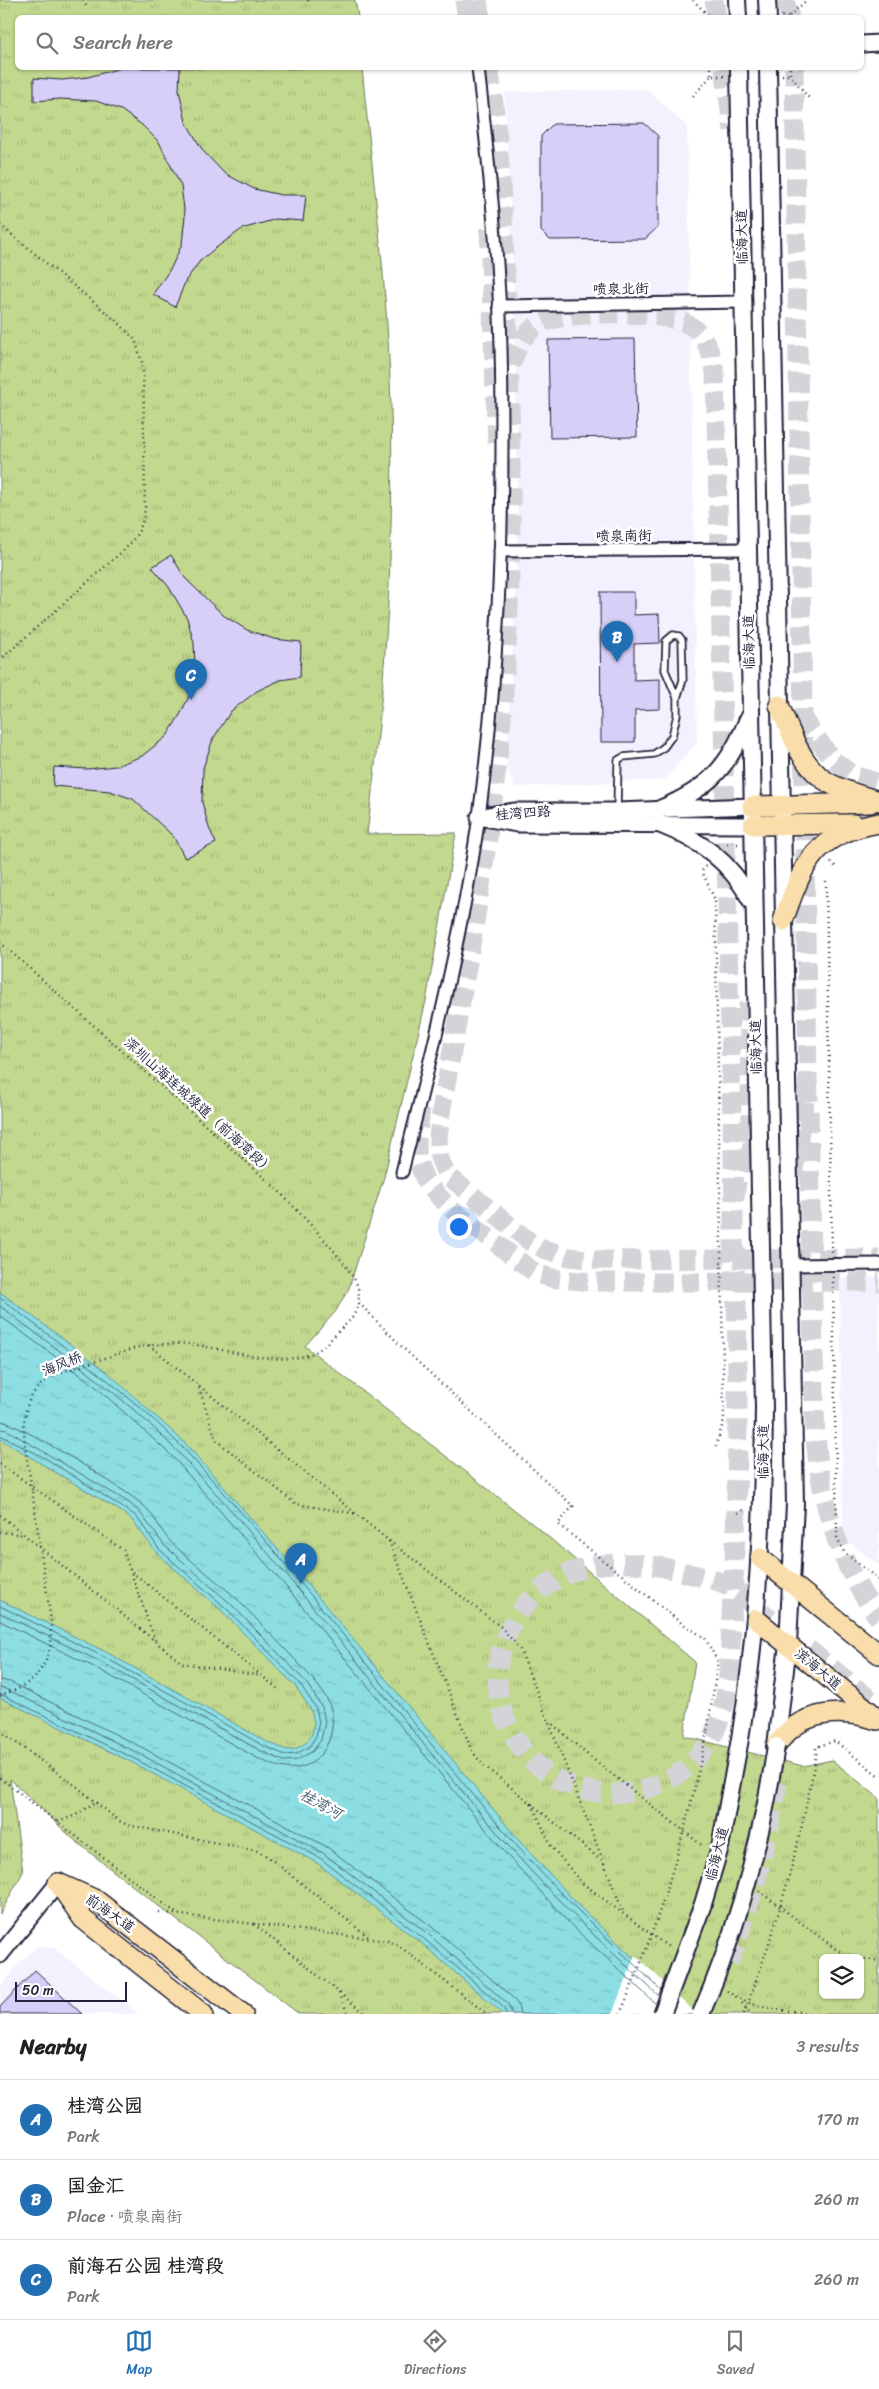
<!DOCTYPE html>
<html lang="en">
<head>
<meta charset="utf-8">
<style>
	body { margin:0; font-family:Sriracha,"LXGW WenKai TC",sans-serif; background:#f2f2f2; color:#222 }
	.controls { position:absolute; right:15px; bottom:15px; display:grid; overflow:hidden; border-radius:8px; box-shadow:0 1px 4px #0004 }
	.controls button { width:45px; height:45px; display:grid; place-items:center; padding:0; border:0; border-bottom:1px solid #e0e0e0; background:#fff; color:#222; font:25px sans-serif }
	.scale { position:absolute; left:15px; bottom:12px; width:112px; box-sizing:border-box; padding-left:5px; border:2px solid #22223b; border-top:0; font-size:14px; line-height:18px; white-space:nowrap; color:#22223b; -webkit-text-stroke:4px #fff; paint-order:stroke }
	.you { position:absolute; left:458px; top:1226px; width:18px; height:18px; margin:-12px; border:4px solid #fff; border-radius:50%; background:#1a73e8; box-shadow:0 0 0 8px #1a73e833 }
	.badge { display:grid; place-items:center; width:32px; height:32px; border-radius:50%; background:#1f6fb2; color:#fff; font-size:16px; font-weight:700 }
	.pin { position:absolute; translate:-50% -41px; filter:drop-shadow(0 1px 2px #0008) }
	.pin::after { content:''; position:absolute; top:26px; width:18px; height:15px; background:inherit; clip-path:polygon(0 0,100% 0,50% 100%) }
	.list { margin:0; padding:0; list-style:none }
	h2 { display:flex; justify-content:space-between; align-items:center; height:65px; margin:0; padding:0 20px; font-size:21px }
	h2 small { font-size:16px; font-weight:400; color:#767676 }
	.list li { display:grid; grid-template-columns:32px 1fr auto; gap:15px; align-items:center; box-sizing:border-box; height:80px; padding:0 20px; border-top:1px solid #e0e0e0 }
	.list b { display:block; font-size:19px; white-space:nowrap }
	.list p { margin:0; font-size:16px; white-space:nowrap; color:#767676 }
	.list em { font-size:16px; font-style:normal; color:#767676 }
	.icon { flex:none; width:28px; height:28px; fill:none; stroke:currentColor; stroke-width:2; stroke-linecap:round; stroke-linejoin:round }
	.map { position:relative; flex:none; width:879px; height:2014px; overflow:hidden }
	.search { position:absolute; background:#fff; box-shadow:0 1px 4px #0004; left:15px; right:15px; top:15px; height:55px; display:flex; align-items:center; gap:12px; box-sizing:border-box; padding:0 18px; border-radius:8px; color:#767676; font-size:19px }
	.sheet { height:305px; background:#fff }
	nav { display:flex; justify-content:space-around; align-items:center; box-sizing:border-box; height:70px; border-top:1px solid #e0e0e0; background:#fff; font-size:14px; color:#767676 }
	nav a { display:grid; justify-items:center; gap:2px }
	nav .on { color:#1f6fb2 }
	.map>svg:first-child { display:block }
	.built { fill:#f3f1fd }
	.park { fill:url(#park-tufts); stroke:#727d64; fill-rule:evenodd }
	.water { fill:url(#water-ripples); stroke:#6293a0 }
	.pier { fill:#fff }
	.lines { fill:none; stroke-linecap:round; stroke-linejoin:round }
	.shore { stroke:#4c6d7e; stroke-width:1 }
	.building { fill:#d8cff8; stroke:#22223b }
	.primary-tunnel { stroke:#d3d3d8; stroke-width:19; stroke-dasharray:19 9; stroke-linecap:butt }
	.trunk-tunnel { stroke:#d3d3d8; stroke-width:20; stroke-dasharray:20 10; stroke-linecap:butt }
	.service-casing { stroke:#22223b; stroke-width:9 }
	.minor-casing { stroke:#22223b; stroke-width:15 }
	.tertiary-casing { stroke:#22223b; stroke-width:19 }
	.secondary-casing { stroke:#22223b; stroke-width:20 }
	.primary-casing { stroke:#22223b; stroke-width:22 }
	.path { stroke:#22223b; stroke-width:2.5; stroke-dasharray:1 4; stroke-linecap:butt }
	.service { stroke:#fff; stroke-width:5.5 }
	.minor { stroke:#fff; stroke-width:11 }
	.tertiary { stroke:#fff; stroke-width:15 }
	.secondary { stroke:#fff; stroke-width:16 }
	.primary { stroke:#f9deab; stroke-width:19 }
	.secondary-bridge-casing { stroke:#22223b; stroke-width:20; stroke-linecap:butt }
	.path-bridge { stroke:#22223b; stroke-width:2.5; stroke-dasharray:1 4; stroke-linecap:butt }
	.secondary-bridge { stroke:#fff; stroke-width:16 }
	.labels { text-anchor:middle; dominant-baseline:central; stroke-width:5; stroke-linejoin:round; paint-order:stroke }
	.street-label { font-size:14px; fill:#22223b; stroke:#fff }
	.water-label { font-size:15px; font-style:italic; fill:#425a6d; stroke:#fff }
</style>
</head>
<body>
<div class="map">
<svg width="879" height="2014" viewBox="0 0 879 2014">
	<defs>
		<pattern id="park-tufts" width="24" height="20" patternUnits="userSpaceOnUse" patternTransform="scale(1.25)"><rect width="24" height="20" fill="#c2d88e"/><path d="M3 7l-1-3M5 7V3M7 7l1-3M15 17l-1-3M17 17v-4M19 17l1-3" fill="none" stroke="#a6b97b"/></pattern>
		<pattern id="water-ripples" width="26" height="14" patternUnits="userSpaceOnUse" patternTransform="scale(1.25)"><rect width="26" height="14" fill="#8cdee3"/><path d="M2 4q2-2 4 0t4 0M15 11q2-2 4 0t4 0" fill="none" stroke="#78bec4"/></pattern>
	</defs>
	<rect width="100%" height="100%" fill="#fff"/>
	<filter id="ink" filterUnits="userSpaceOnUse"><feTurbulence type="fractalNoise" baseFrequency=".02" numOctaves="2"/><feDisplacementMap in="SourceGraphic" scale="10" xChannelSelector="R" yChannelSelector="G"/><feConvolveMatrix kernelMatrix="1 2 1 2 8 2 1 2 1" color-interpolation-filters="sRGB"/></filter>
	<g filter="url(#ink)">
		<g class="built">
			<path d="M647,89L687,127L697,743L664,780L515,787L507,766L518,540L515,315L505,92Z"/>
			<path d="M879,1277V1565L849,1542L843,1527L840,1278Z"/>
			<path d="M38,1946L54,1948L139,2014H0V1988L19,1963Z"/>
		</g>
		<path class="park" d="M0,0H355L358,17L18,18V68H362C372,171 386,275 390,379C396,531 386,683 367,834L456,833L426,1001L384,1177L349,1288L336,1311L305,1346L539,1529L695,1662L684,1736L803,1766L832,1760L879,1798V2014H299L108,1867L72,1838L10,1779L23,1872L0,1914ZM823,1958H860V1995H823Z"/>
		<path class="water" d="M0,1292L106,1371L185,1443L296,1570L522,1844L584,1911L693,2014H503L420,1942L317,1863L135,1764L0,1698V1600L106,1652L267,1742L287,1750L295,1749L306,1743L312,1734L314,1722L311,1710L296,1687L224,1613L156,1552L132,1520L122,1512L0,1439Z"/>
		<path class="pier" d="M635,1955L695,2012L696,2014H612Z"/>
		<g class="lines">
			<g class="shore">
				<path d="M0,1298C62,1346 128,1391 183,1448C302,1574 403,1717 518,1847C563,1898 612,1943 661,1990"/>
				<path d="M0,1306C61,1353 125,1396 178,1452C297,1578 399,1720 512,1850C558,1902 608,1949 659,1996"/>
				<path d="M0,1316L94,1385L172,1456L282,1582L508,1856L571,1925L656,2004"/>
				<path d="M0,1421C18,1422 126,1490 143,1505C154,1514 160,1530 170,1541C190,1561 215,1579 236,1598C252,1614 267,1631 283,1647C299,1664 315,1679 327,1699C341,1724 327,1764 297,1768C282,1770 270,1764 257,1758L98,1669L0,1621"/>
				<path d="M0,1429L7,1430L128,1502L139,1511L164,1545L231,1604L305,1681L322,1707L325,1722L321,1740L313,1751L297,1760L284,1761L261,1751L101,1662L0,1613"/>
				<path d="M0,1435L45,1458L136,1516L159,1549L227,1609L300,1684L316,1708L319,1722L316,1736L309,1747L296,1754L285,1755L264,1746L104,1657L0,1606"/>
				<path d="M0,1680L10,1682L143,1748L327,1847L432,1927L513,1998L518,2005L520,2014"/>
				<path d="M0,1688L6,1689L140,1754L323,1853L427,1933L508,2004L512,2014"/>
				<path d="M0,1694L137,1760L320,1858L423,1938L504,2008L506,2014"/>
			</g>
		</g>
		<g class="building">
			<path d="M121,68H180L179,90L186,122L203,151L224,173L254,189L281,195H306L303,221L276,219L242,229L213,250L200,261L186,280L175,307L153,294L171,268L182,244L185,216L181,186L159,142L142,125L121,110L96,101L60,99L34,101V78L62,80L88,77Z"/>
			<path d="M644,123L658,136V227L645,239L550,240L541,231V136L553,124Z"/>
			<path d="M635,339L637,437L550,438L548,340Z"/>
			<path d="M171,555L185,578L223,615L247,630L274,639L301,642L300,677L280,680L257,691L231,711L213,739L203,768L202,802L209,828L216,843L185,858L173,836L133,799L110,791L53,786L54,767L87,769L116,766L142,756L167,736L180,715L191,692L195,669L194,643L187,618L169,587L152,567Z"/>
			<path d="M600,592H634V615L659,614L660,643L634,644V680L660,679V709L635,710V742H601Z"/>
			<path d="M35,1970L82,2014H0V2007Z"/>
		</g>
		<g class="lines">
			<g class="primary-tunnel">
				<path d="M464,0L467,18"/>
				<path d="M478,0L481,18"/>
				<path d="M714,0L717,18"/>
				<path d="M785,0L790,18"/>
				<path d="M489,68C502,147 503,228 507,308C512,436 514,564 504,691C494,830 467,969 442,1106L438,1138L439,1157L446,1174L529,1241L544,1249L569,1257L598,1260L879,1258"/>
				<path d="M724,68L733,130"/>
				<path d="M489,228L497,445"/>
				<path d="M511,365C516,350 524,333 538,325C562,310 668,310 691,326C707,336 712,356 715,372L734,1202"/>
				<path d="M801,716L832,759L853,775L879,783"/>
				<path d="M748,1002L752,1157"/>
				<path d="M421,1109L417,1139V1159L425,1180L439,1197L456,1213L534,1272L551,1278L590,1282H879"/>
				<path d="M793,1175L808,1081L794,68"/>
				<path d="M729,1963C752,1902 770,1840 779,1775"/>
			</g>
			<g class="trunk-tunnel">
				<path d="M808,1081L815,1427C819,1496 837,1562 879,1618"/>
				<path d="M750,1122C745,1149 735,1177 734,1204C732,1242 736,1281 737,1319C738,1415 738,1511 732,1607C730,1644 732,1685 719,1721C712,1741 699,1758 682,1771C655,1792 617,1798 585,1790C551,1781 528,1762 512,1733C495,1704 492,1665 507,1634C542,1560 615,1553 687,1573C701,1577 718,1580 730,1586C744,1595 757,1608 770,1619"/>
				<path d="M808,1649L879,1707"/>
			</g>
			<defs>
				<path id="service" d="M617,811L618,760L623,757L654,754L664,747L672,736L677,715V698L683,680L682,640L679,636L673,635L666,641L665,670L677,698"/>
				<g id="minor">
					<path d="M499,306L743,302"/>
					<path d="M500,551L748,549"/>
					<path d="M402,1172C432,1055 462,936 479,816C496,692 502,567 502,442C502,388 502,333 498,279C494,209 486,138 478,68"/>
					<path d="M790,1265L879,1264"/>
				</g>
				<g id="tertiary">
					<path d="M862,44L879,43"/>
					<path d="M489,815L515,811H617L752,806"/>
					<path d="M479,817L517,824L753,825"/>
					<path d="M0,1955L58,1883"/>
				</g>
				<g id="secondary">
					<path d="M737,0L738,18"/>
					<path d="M767,0L768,18"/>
					<path d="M739,68L764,1407C763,1519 758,1629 740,1739"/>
					<path d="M768,68L795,1504L788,1644L776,1746"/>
					<path d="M660,809C708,789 729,767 748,719"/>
					<path d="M659,824C702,841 730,861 752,902"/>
				</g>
				<g id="primary">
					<path d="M779,705C791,733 802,769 831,784C846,792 863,796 879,801"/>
					<path d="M752,806L870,803"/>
					<path d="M753,825L854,824"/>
					<path d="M783,921C804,862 813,835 879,823"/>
					<path d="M760,1558L879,1654"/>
					<path d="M756,1619L879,1719"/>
					<path d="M776,1746C799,1710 840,1708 877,1720"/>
					<path d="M58,1883L96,1900L243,2014"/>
					<path d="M58,1883L83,1919L203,2014"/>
				</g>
			</defs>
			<use href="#service" class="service-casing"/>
			<use href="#minor" class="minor-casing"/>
			<use href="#tertiary" class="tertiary-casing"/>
			<use href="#secondary" class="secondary-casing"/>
			<use href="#primary" class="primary-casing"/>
			<g class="path">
				<path d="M84,0L86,6"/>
				<path d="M308,0L309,2"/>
				<path d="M693,0L710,17"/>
				<path d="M782,16L789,18"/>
				<path d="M789,16L807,0"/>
				<path d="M710,18L722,17"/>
				<path d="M711,68V76H724"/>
				<path d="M790,68V75L809,98"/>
				<path d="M782,75H790"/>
				<path d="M693,96L711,76"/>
				<path d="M0,225L119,323L135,340L143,365L145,506C144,524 138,535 126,548L0,660"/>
				<path d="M727,844H738"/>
				<path d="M831,862L837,868"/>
				<path d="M706,866L702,871L715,900L724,1420L715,1449"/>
				<path d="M826,881L832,1252"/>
				<path d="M0,942L279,1191C296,1210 353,1266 358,1288C361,1304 356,1315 345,1325C336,1333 327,1345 317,1351C284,1370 224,1348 189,1344C173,1343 155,1344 139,1347"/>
				<path d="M833,1277L837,1537L844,1552L879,1580"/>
				<path d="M359,1303L404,1349L573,1506L558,1524L680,1622L705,1638L718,1662L707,1732"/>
				<path d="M149,1345L388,1540L501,1627L519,1648L525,1662L624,1914"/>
				<path d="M199,1388L216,1440L296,1504L358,1514"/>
				<path d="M0,1464L123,1550L155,1640"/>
				<path d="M738,1513L746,1508"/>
				<path d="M0,1515L182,1663L262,1676"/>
				<path d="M0,1532L24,1535"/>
				<path d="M389,1541L472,1751L482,1764L602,1861"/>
				<path d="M132,1572L278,1689"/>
				<path d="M0,1696L18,1689L35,1678L46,1661L51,1644V1621L32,1490"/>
				<path d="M549,1721L589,1756L704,1847"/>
				<path d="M0,1731L76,1786L119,1821L128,1825L257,1851L267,1856L371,1939"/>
				<path d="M816,1754V1747L835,1741L879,1776"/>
				<path d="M0,1778L176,1913"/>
				<path d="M532,1804L551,1846L582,1883L671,1949"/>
				<path d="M58,1822L76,1815L95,1802"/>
				<path d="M759,1891L837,1950L856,1958"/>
				<path d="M159,1912L388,1941L398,1945L487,2014"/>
				<path d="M254,1924L366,2014"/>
				<path d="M860,1958L879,1961"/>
				<path d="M727,1991C753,2010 785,2010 816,2014"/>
				<path d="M339,1993L348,2014"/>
				<path d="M742,2003L751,2014"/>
			</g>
			<use href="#service" class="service"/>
			<use href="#minor" class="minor"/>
			<use href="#tertiary" class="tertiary"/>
			<use href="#secondary" class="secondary"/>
			<use href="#primary" class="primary"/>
			<defs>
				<g id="secondary-bridge">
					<path d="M662,2014L703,1904L720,1847L740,1739"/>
					<path d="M701,2014C738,1928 762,1839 776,1746"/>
				</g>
			</defs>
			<use href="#secondary-bridge" class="secondary-bridge-casing"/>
			<g class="path-bridge">
				<path d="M32,1490C26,1446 8,1396 59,1373L139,1347"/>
				<path d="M620,2014C661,1919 686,1833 707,1732"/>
				<path d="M744,2014C776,1929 801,1844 816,1754"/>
			</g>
			<use href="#secondary-bridge" class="secondary-bridge"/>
		</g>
	</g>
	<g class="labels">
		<g class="street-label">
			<text transform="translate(742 237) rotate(-91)">临海大道</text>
			<text transform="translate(621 289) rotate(-1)">喷泉北街</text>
			<text transform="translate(624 536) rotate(-1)">喷泉南街</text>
			<text transform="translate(749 642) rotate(-91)">临海大道</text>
			<text transform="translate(523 813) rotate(-4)">桂湾四路</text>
			<text transform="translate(756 1047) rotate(-91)">临海大道</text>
			<text transform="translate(199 1106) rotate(42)">深圳山海连城绿道（前海湾段）</text>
			<text transform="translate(62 1364) rotate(-23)">海风桥</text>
			<text transform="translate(763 1452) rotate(-90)">临海大道</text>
			<text transform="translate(818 1669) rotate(40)">滨海大道</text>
			<text transform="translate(717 1854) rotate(-76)">临海大道</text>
			<text transform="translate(110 1913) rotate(35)">前海大道</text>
		</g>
		<g class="water-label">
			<text transform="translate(321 1804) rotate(29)">桂湾河</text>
		</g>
	</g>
</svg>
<div class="controls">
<button><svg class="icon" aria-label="layers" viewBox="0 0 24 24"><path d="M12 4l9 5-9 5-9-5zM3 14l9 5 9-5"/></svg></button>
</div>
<div class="scale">50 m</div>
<div class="you"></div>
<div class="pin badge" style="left:301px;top:1584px">A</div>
<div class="pin badge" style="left:617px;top:662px">B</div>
<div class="pin badge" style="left:191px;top:700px">C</div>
<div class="search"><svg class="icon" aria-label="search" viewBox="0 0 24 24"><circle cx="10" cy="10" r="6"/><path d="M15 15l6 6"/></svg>Search here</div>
</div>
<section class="sheet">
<h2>Nearby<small>3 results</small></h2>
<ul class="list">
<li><span class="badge">A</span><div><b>桂湾公园</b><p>Park</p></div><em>170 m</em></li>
<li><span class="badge">B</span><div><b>国金汇</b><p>Place · 喷泉南街</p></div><em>260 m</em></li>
<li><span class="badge">C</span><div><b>前海石公园 桂湾段</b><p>Park</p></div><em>260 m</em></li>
</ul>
</section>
<nav>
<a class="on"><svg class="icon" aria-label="map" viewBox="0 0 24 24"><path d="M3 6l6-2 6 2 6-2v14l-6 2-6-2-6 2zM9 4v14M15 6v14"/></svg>Map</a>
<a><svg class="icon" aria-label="directions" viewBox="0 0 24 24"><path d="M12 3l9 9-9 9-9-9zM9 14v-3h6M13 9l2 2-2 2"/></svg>Directions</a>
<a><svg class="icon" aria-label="saved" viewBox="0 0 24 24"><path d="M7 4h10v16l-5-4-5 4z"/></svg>Saved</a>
</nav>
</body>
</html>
